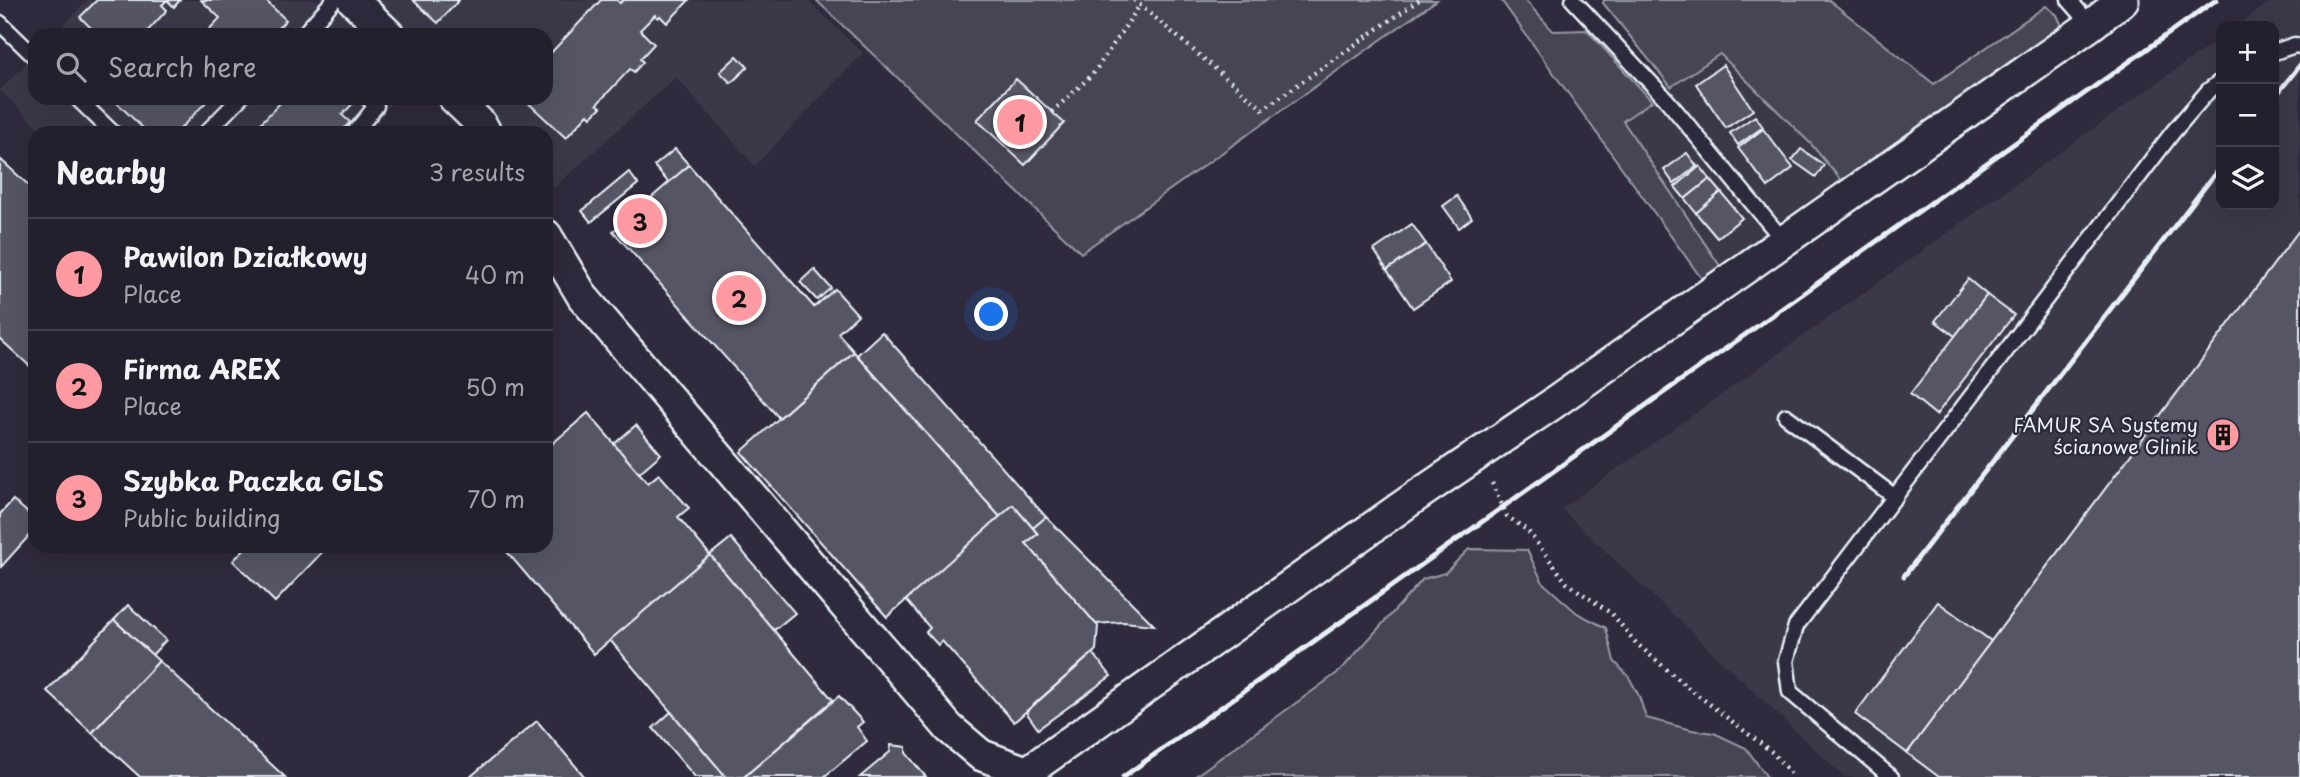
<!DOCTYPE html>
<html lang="en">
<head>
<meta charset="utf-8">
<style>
	body { margin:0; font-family:"Playpen Sans",sans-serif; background:#2f2d3a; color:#f1f3f6 }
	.controls { position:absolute; right:21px; top:21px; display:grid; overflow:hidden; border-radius:14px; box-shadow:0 7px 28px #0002 }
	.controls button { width:63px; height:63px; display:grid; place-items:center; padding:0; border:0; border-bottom:2px solid #403e4a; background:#23202e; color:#f1f3f6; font:35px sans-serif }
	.you { position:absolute; left:992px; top:315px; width:24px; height:24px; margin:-18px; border:5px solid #fff; border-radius:50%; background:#1a73e8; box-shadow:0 0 0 10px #1a73e833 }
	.badge { display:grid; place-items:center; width:46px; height:46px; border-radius:50%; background:#ff9aa2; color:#111; font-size:23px; font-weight:700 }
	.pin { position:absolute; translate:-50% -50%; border:4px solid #fff; box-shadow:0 2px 7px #0006 }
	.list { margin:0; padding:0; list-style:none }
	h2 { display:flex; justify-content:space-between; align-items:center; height:91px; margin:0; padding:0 28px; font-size:30px }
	h2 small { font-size:23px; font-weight:400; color:#a3a3aa }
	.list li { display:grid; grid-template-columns:46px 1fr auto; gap:21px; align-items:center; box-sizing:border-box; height:112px; padding:0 28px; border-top:2px solid #403e4a }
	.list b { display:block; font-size:26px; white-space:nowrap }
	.list p { margin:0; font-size:23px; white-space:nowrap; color:#a3a3aa }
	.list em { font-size:23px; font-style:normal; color:#a3a3aa }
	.icon { flex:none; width:38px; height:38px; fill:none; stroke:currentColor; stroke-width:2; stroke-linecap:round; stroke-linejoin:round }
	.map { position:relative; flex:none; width:2300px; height:777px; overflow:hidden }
	.search { position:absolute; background:#23202e; box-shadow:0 7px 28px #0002; left:28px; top:28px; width:525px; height:77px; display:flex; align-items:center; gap:18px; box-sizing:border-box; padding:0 24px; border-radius:21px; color:#a3a3aa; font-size:26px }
	.panel { position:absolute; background:#23202e; box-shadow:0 7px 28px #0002; left:28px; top:126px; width:525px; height:427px; border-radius:21px }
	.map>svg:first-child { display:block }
	.built { fill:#3b3749 }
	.green { fill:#464455; stroke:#979aa6; stroke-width:2 }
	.building { fill:#575565; stroke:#e8f1f8; stroke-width:2 }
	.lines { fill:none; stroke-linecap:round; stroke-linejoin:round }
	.lane-casing { stroke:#e8f1f8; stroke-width:19 }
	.street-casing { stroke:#e8f1f8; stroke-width:35 }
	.path { stroke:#e8f1f8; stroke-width:4.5; stroke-dasharray:2 5; stroke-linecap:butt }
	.lane { stroke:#2f2a3d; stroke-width:14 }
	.street { stroke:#2f2a3d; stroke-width:30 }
	.rail { stroke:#e8f1f8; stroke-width:5 }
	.labels { text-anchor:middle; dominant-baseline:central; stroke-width:5; stroke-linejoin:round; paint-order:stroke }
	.poi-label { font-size:19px; fill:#e8f1f8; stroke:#2f2a3d; text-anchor:end }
</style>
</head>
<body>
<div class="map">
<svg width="2300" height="777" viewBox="0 0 2300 777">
	<rect width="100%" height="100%" fill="#2f2a3d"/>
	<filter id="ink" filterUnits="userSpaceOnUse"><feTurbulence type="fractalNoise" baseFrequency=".0143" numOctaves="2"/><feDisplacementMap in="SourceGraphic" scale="14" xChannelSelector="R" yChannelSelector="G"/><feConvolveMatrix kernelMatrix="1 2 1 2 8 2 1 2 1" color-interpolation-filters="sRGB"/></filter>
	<g filter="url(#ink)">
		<g class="built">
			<path d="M87,0H807L863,53L755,166L676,77L554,188L546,179V133H506L475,98H546V35H54Z"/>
			<path d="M2273,0H2300V777H1844L1561,509L2221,37V205H2274V26H2236Z"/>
			<path d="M35,54V98H395L369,133H43L0,90Z"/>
			<path d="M1720,54L1811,144L1844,184L1722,269L1623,121Z"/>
		</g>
		<g class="green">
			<path d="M816,0H1437L1081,253Z"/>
			<path d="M1501,0H1525L1553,31L1587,30L1652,101L1623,121L1722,269L1704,282Z"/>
			<path d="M1604,0H1829L1934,84L2046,6L2057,15L2062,26L2058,34L1844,184L1811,144L1720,54L1671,87L1603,3Z"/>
			<path d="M1469,549L1527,550L1543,583L1577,613L1606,628L1614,661L1629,677L1639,696L1646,718L1692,730L1714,733L1746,748L1767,777H1194L1340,671L1423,579L1445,573Z"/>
		</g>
		<g class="building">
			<path d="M97,0H180L174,7L167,0L162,5L167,10L144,35H98L80,17Z"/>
			<path d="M201,0H265L286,20L271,35H204L220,18Z"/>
			<path d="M413,0H459L438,23Z"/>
			<path d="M601,0H617L620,3L623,0H689L667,23L660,16L658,18L655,15L640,30L654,44L640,59L643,62L634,72L630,69L597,104L601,107L591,117L588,114L566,138L523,98H546V58Z"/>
			<path d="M737,56L748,67L731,83L720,72Z"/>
			<path d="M1723,65L1753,110L1726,128L1696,84Z"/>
			<path d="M1016,79L1064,123L1025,165L977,120Z"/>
			<path d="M112,98H210L176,133H148Z"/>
			<path d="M285,98H358L342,115L350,122L340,133H251Z"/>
			<path d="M1755,116L1763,127L1738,145L1730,133Z"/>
			<path d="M1763,129L1793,168L1768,187L1738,148Z"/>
			<path d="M675,149L689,165L669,183L654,166Z"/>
			<path d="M1801,149L1824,165L1816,177L1792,160Z"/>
			<path d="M1687,153L1697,166L1674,184L1664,170Z"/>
			<path d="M0,159L35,191V371L0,339Z"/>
			<path d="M689,165L814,307L835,289L858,315L838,333L854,352L779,418L613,231Z"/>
			<path d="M1700,166L1710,179L1685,199L1675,187Z"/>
			<path d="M629,172L638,184L591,222L582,211Z"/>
			<path d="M1710,179L1721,192L1696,213L1685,199Z"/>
			<path d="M1721,192L1742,218L1717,238L1696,213Z"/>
			<path d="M1457,196L1472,218L1459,228L1443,206Z"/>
			<path d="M1412,224L1426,244L1387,270L1374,250Z"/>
			<path d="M2300,229V777H1939L1907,753Z"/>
			<path d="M1426,244L1451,282L1413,308L1387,270Z"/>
			<path d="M814,269L831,288L817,300L800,282Z"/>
			<path d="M1968,279L1987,295L1955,336L1935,321Z"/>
			<path d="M1987,295L2014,315L1936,415L1910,394Z"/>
			<path d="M882,332L1046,517L1033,528L1013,505L1000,517L857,355Z"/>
			<path d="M854,352L1000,517L887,617L741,452Z"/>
			<path d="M588,413L648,483L659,474L689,508L678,517L710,555L594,654L502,546H546V449Z"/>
			<path d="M636,425L661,454L639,473L614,444Z"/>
			<path d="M13,500L35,519V529L1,567L0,514Z"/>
			<path d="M1013,505L1038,534L1026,543L1098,626L1096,650L1014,722L942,641L938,645L926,632L930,628L906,600Z"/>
			<path d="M1046,517L1154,625L1123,622L1096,624L1026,543L1038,534L1033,528Z"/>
			<path d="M731,538L795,613L773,631L710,555Z"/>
			<path d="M247,546H328L275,602L233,561Z"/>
			<path d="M710,555L833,700L744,777H726L610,640Z"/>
			<path d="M1938,602L1991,641L1907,753L1855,714Z"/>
			<path d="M128,605L166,640L152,655L114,620Z"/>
			<path d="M114,620L159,661L92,733L47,691Z"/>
			<path d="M1093,653L1111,676L1038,729L1026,712Z"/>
			<path d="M159,661L285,777H140L92,733Z"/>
			<path d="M839,696L863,722L857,727L867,741L824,777H744Z"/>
			<path d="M671,712L726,777H695L653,728Z"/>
			<path d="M537,721L585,777H470Z"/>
			<path d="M891,745L906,747V753L926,777H860L890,752Z"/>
		</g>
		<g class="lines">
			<defs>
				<g id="lane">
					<path d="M1573,0L1666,99L1783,240"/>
					<path d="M2069,0L2091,25"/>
					<path d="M0,23L35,57"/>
					<path d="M303,35L334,0"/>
					<path d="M2274,52L2295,45L2300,46"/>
					<path d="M77,98L113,133"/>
					<path d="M206,133L240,98"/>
					<path d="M354,133L376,106L368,98"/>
					<path d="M1786,416L1895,497"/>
					<path d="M1891,777L1790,692L1786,661L1796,626L2173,132L2209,90L2221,81"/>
				</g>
				<g id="street">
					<path d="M353,0L389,35"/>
					<path d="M454,98L481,124L486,133"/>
					<path d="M546,235L583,297L949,728L981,755L1027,772L1418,495L1551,405L2091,25L2123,0"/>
				</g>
			</defs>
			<use href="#lane" class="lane-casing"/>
			<use href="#street" class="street-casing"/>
			<g class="path">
				<path d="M1134,0L1263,109L1419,0"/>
				<path d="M1052,112L1093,74L1140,5"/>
				<path d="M1492,483L1507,516L1528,531L1567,583L1612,614L1636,643L1686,686L1773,753L1794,777"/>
			</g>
			<use href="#lane" class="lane"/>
			<use href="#street" class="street"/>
			<g class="rail">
				<path d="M2274,98L2300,65"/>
				<path d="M1904,576L2221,166"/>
				<path d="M1123,777L2216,0"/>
			</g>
		</g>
	</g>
	<defs>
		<symbol id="building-disc" viewBox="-11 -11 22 22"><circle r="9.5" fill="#ff9aa2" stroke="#2f2a3d"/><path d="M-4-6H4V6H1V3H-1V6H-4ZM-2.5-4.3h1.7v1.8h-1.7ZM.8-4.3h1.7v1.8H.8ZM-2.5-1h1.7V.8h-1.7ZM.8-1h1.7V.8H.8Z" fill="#111"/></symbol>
	</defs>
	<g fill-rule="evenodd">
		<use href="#building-disc" x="2204" y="416" width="38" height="38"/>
	</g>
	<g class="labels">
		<g class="poi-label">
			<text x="2198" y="424">FAMUR SA Systemy<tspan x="2198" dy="22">ścianowe Glinik</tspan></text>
		</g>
	</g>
</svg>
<div class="controls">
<button>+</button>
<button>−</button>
<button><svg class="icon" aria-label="layers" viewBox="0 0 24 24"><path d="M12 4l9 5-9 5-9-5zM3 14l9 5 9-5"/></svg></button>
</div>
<div class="you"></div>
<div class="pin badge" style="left:1020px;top:122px">1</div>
<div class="pin badge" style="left:739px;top:298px">2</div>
<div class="pin badge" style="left:640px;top:221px">3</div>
<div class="search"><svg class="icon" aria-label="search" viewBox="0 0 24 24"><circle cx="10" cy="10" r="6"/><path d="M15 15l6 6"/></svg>Search here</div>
<section class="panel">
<h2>Nearby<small>3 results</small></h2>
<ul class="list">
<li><span class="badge">1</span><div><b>Pawilon Działkowy</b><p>Place</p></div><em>40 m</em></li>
<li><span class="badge">2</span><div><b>Firma AREX</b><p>Place</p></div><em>50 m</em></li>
<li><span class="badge">3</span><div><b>Szybka Paczka GLS</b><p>Public building</p></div><em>70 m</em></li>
</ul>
</section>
</div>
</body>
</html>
